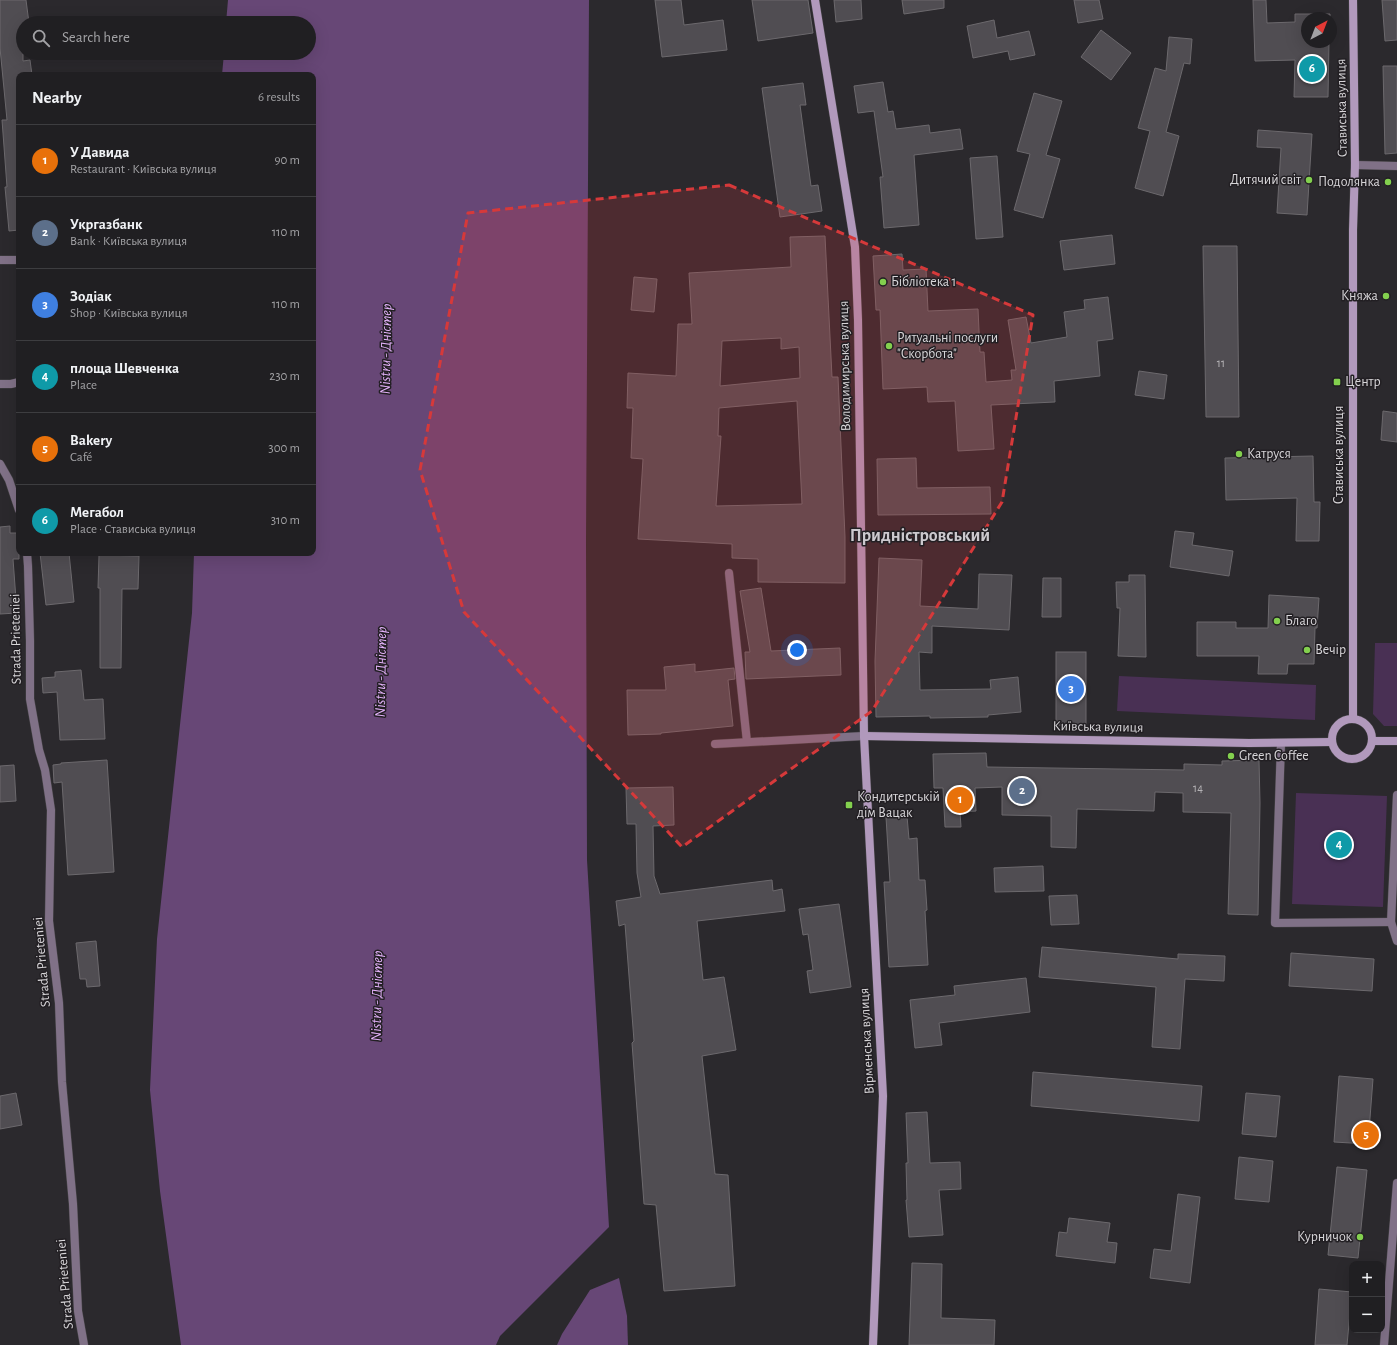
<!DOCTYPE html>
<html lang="en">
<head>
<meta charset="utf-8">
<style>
	body { margin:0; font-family:"Alegreya Sans",sans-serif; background:#2d2c2f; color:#f1f3f6 }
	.controls { position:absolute; right:12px; bottom:12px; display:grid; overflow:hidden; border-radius:8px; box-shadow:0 4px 16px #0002 }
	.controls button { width:36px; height:36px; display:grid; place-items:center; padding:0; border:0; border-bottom:1px solid #3d3d40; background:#201f22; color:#f1f3f6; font:20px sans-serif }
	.compass { position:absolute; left:1301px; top:12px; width:36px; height:36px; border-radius:50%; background:#201f22; box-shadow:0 4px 16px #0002; rotate:42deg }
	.you { position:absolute; left:797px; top:650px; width:14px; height:14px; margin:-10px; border:3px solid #fff; border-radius:50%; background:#1a73e8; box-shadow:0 0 0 6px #1a73e833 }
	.badge { display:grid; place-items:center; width:26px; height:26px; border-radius:50%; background:#83d04e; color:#fff; font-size:13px; font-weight:700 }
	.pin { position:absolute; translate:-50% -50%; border:2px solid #fff; box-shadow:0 1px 4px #0006 }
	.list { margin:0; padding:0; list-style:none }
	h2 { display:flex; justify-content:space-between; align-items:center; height:52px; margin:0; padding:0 16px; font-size:17px }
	h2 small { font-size:13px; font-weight:400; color:#a2a2a5 }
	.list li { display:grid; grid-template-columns:26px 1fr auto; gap:12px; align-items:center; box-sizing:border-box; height:72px; padding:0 16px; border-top:1px solid #3d3d40 }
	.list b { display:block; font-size:15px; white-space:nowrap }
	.list p { margin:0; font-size:13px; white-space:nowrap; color:#a2a2a5 }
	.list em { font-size:13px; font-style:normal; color:#a2a2a5 }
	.icon { flex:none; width:22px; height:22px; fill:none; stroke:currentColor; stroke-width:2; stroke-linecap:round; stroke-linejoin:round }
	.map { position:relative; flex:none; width:1397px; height:1345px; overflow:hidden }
	.search { position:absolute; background:#201f22; box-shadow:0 4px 16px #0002; left:16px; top:16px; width:300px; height:44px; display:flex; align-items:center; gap:10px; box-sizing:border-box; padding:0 14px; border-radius:22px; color:#a2a2a5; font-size:15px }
	.panel { position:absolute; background:#201f22; box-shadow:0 4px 16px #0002; left:16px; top:72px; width:300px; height:484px; border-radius:8px }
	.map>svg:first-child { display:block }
	.green { fill:#493054 }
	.water { fill:#674776 }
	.building { fill:#504d52; stroke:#6c696d; fill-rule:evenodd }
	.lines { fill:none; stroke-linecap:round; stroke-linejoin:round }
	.minor-casing { stroke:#474548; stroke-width:9 }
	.secondary-casing { stroke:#474548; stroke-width:9 }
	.minor { stroke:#807187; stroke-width:8 }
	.secondary { stroke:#b199bc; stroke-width:8 }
	.marked { fill:#d6393a; fill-opacity:0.2; stroke:#d6393a; stroke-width:3; stroke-dasharray:8 5; stroke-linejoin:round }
	.poi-dot { fill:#83d04e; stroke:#221f23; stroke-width:1.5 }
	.labels { text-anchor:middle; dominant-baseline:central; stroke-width:3; stroke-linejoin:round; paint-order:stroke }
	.number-label { font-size:12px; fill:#b5b3b6 }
	.street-label { font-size:14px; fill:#d7d5d8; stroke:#221f23 }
	.poi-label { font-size:14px; fill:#d7d5d8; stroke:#221f23; text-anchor:start }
	.water-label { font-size:15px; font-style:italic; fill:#e5b3fc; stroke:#221f23 }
	.district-label { font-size:18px; font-weight:bold; fill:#ccc9ce; stroke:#221f23 }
</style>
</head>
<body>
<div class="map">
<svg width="1397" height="1345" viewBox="0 0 1397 1345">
	<rect width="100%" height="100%" fill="#2b292d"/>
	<g class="green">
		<path d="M1375,643H1397V726H1384L1373,714Z"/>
		<path d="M1119,676L1316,685L1315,720L1117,711Z"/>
		<path d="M1296,793L1387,796L1383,907L1292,904Z"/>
	</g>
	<g class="water">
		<path d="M228,0H589L586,543L587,860L609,1227L500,1336L496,1345H181L160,1191L150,1090L157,939L192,613L194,553H313V75H222L224,53H309V23H226Z"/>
		<path d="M619,1278L627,1316L628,1345H557L562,1334L590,1290Z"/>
	</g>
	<g class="building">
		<path d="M0,0H26L29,23H23V61L30,60L32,75H19V230L9,231L5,187H7L2,120H7L0,48Z"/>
		<path d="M655,0H681L684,25L723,20L727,50L662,57Z"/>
		<path d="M752,0H808L813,33L758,41Z"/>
		<path d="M834,0H861L862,19L836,22Z"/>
		<path d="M902,0H944V8L904,14Z"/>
		<path d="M1074,0H1099L1103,19L1078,23Z"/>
		<path d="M1253,0H1266L1267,23L1295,22V14H1330V18H1307V42H1329L1328,97H1294L1295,60L1255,61Z"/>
		<path d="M1382,0H1397V40L1385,41Z"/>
		<path d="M994,20L997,38L1029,31L1035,55L1010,60L1008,51L973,58L967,26Z"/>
		<path d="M1101,30L1131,53L1111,80L1081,57Z"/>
		<path d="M1169,37L1192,39L1190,64L1184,63L1166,132L1179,136L1163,196L1135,188L1150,131L1138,128L1155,68L1166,71Z"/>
		<path d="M1383,66H1397V153L1385,154Z"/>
		<path d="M883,82L888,112L893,111L896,129L929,125L930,133L960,129L963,149L914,155L919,225L884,228L880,177H883L874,111L858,113L854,86Z"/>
		<path d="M803,83L806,105H800L811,186L818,185L822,211L780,217L762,88Z"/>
		<path d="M1034,93L1062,101L1046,155L1060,159L1043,218L1014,210L1030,154L1017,151Z"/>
		<path d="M1258,130L1312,134L1307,215L1277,213L1281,148L1257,147Z"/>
		<path d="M997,156L1003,237L976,239L970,158Z"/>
		<path d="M1112,235L1115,264L1064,270L1060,241Z"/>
		<path d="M825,236L832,377H838L845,537V583L758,582V559L732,558V544L638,539L643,459L631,458L633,408H627L628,373L676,376L678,324H692L689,273L791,267L790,237ZM781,338V349L799,347L800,378L720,386L722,341ZM797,401L802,504L716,506L721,436H718L719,408Z"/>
		<path d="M1203,246H1237L1239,417H1206Z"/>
		<path d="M902,254L903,270L926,269L928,311L978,309L980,352H984L986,382L1012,380L1011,370H1016L1008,320L1026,317L1031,343L1067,337L1064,312L1085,309L1084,300L1108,297L1113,339L1097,341L1100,376L1054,381L1055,402L991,405L994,449L958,451L955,401L928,402L927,387L883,389L880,310H876L873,256Z"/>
		<path d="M634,277L657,279L654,312L631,310Z"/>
		<path d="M1139,371L1167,375L1164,399L1135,395Z"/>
		<path d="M1383,411L1397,413V442L1381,440Z"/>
		<path d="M1313,456L1314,502H1320L1319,541H1296L1297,498L1226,500L1225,458Z"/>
		<path d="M916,458L917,488L990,487L991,514L878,515L877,459Z"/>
		<path d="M10,526V533H19V559H13L17,613L0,614V527Z"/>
		<path d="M1175,531L1194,533L1192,545L1233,551L1229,576L1170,567Z"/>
		<path d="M40,553H69L74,602L46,605Z"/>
		<path d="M99,555L139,556L138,589H122L121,668H100V588H98Z"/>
		<path d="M879,558L922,560L920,606L978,609L979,574L1012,575L1009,630L932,626V653L919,652L920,690L991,689L990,680L1018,677L1021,712L988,715V717L930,718V716L876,717L875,661Z"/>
		<path d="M1129,575H1145L1146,657L1118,656L1120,608H1117L1116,582H1129Z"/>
		<path d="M1043,578H1061V617H1042Z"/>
		<path d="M761,588L771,651L840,648L841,675L746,679L745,652H750L740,591Z"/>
		<path d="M1269,595L1319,598L1317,628H1315L1314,664H1288L1287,674H1258L1259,656H1197V622H1236V628H1268Z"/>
		<rect x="1056" y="652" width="30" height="73"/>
		<path d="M695,664V672L734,668L735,679L728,680L733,726L661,733V734L628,735L627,690H666L664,667Z"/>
		<path d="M81,670L84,700L103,699L105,739L60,740L57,692L43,693L42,678L55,677V672Z"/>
		<path d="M986,753L987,767L1184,770V764L1222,765V761L1259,760L1260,803L1258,915L1228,914L1231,813L1183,812V793L1155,792L1154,811L1077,809L1076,848L1051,847V816L1002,815V787L975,788L976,811L960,812L961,827H945L943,788H934L933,754Z"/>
		<path d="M107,760L114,872L68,875L62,782L54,783L53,765L61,764V763Z"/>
		<path d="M14,765L16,801L0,802V766Z"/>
		<path d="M673,787L674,825L653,826L654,876L660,894L772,880L773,891L782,889L785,911L697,921L703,980L724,977L736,1050L702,1056L715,1174L728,1175L735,1286L664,1291L656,1205L644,1204L632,1043L634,1041L625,924L619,926L616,901L641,897L637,873L636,824H627L626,788Z"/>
		<path d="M907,816L909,839L917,838L919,880H925L927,910L925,911L928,965L889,967L884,882H890L886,817Z"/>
		<path d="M1043,866L1044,891L995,892L994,868Z"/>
		<path d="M1077,895L1079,924L1051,925L1049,896Z"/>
		<path d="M839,904L851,987L810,993L807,971L813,970L808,934L803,935L799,909Z"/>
		<path d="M96,941L100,986L87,987L86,979H80L76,943Z"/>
		<path d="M1042,947L1178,959V954L1225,956L1224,981L1185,979L1180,1049L1152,1047L1156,987L1039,977Z"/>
		<path d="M1291,953L1374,959L1372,991L1289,986Z"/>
		<path d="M1026,978L1030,1012L939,1023L942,1045L915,1048L910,1000L955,995L954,986Z"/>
		<path d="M1033,1072L1202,1086L1199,1121L1031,1106Z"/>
		<path d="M1339,1076L1373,1079L1368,1144L1334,1142Z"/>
		<path d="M16,1093L22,1125L0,1129V1096Z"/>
		<path d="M1246,1093L1280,1096L1276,1137L1242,1134Z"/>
		<path d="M927,1112L930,1163L960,1162L961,1189L939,1190L943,1235L909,1237L906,1200H907L906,1163H908L906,1113Z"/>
		<path d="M1239,1157L1273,1161L1269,1202L1235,1199Z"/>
		<path d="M1337,1167L1367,1170L1358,1258L1328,1255Z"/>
		<path d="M1178,1194L1200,1197L1190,1283L1150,1278L1154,1249L1171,1251Z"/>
		<path d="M1069,1218L1110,1223L1107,1242L1117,1243L1115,1263L1056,1256L1059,1232L1067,1233Z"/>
		<path d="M912,1263L942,1264L941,1318L995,1320L994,1345H909Z"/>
		<path d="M1319,1289L1352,1292L1347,1345H1315Z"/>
	</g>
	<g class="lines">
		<defs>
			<g id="minor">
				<path d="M1355,165L1397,166"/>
				<path d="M0,260H19"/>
				<path d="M0,384H11L19,382"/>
				<path d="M0,464L9,480L19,510"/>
				<path d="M27,553L28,566L30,641V699L39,750L45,770L51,810L49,921L59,1003L62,1082L73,1204L78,1311L84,1345"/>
				<path d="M729,573L747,742"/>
				<path d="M1281,743L1275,923L1391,922"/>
				<path d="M715,744L864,736"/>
				<path d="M1397,795L1391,922L1397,941"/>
				<path d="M1384,1345L1397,1183"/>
			</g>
			<g id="secondary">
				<path d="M815,0L855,247L858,320L864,736L883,1096L873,1345"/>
				<path d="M1353,0L1355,165L1353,230V719"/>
				<circle cx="1352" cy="739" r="20"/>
				<path d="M864,736L1249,743L1331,742"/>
				<path d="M1372,741H1397"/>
			</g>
		</defs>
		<use href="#minor" class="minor-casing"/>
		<use href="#secondary" class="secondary-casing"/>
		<use href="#minor" class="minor"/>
		<use href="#secondary" class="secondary"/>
	</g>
	<path class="marked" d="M729,185L1033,315L1002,502L872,711L682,847L464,612L420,470L468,213Z"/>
	<g class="poi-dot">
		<circle cx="1309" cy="180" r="4"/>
		<circle cx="1388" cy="182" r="4"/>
		<circle cx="883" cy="282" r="4"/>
		<circle cx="1386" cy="296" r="4"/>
		<circle cx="889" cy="346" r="4"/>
		<rect x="1333" y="378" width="8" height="8" rx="2"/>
		<circle cx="1239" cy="454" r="4"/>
		<circle cx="1277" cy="621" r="4"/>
		<circle cx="1307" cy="650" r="4"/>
		<circle cx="1231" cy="756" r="4"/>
		<rect x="845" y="801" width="8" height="8" rx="2"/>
		<circle cx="1360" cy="1237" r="4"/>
	</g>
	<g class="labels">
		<g class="number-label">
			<text x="1221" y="363">11</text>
			<text x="1198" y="788">14</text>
		</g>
		<g class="street-label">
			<text transform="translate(1342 108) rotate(-91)">Стависька вулиця</text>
			<text transform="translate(845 366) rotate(-91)">Володимирська вулиця</text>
			<text transform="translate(1339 455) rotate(-90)">Стависька вулиця</text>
			<text transform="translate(16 639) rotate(-91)">Strada Prieteniei</text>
			<text transform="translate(1098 727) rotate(1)">Київська вулиця</text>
			<text transform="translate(42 962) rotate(-95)">Strada Prieteniei</text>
			<text transform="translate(867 1041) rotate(-93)">Вірменська вулиця</text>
			<text transform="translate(65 1284) rotate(-95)">Strada Prieteniei</text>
		</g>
		<g class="poi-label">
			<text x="1301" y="180" text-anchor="end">Дитячий світ</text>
			<text x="1380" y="182" text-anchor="end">Подолянка</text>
			<text x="891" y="282">Бібліотека 1</text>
			<text x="1378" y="296" text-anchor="end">Княжа</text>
			<text x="897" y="338">Ритуальні послуги<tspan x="897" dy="16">"Скорбота"</tspan></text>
			<text x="1345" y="382">Центр</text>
			<text x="1247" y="454">Катруся</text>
			<text x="1285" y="621">Благо</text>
			<text x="1315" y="650">Вечір</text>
			<text x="1239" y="756">Green Coffee</text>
			<text x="857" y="797">Кондитерській<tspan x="857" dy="16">дім Вацак</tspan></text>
			<text x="1352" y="1237" text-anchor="end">Курничок</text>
		</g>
		<g class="water-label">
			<text transform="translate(386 349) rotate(-89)">Nistru - Дністер</text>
			<text transform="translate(381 672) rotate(-89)">Nistru - Дністер</text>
			<text transform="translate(377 996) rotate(-89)">Nistru - Дністер</text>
		</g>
		<g class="district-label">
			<text x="920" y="536">Придністровський</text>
		</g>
	</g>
</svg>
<div class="controls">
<button>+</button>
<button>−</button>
</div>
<svg class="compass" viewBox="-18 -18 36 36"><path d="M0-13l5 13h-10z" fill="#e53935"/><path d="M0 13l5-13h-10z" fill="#a2a2a5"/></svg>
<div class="you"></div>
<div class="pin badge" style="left:960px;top:800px;background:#e8710a">1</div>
<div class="pin badge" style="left:1022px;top:791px;background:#5c6f8a">2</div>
<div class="pin badge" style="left:1071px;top:689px;background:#3f7fe0">3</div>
<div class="pin badge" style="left:1339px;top:845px;background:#0f9aa8">4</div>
<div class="pin badge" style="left:1366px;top:1135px;background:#e8710a">5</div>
<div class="pin badge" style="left:1312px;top:69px;background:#0f9aa8">6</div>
<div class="search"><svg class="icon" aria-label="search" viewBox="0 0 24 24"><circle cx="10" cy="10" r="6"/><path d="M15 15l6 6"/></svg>Search here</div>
<section class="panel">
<h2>Nearby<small>6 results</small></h2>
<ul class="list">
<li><span class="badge" style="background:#e8710a">1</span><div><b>У Давида</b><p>Restaurant · Київська вулиця</p></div><em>90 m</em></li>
<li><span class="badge" style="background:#5c6f8a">2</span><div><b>Укргазбанк</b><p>Bank · Київська вулиця</p></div><em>110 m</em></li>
<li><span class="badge" style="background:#3f7fe0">3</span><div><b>Зодіак</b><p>Shop · Київська вулиця</p></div><em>110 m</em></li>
<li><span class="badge" style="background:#0f9aa8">4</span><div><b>площа Шевченка</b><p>Place</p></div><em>230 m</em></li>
<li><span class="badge" style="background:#e8710a">5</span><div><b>Bakery</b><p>Café</p></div><em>300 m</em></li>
<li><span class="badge" style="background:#0f9aa8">6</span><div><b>Мегабол</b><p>Place · Стависька вулиця</p></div><em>310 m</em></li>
</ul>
</section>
</div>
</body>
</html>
